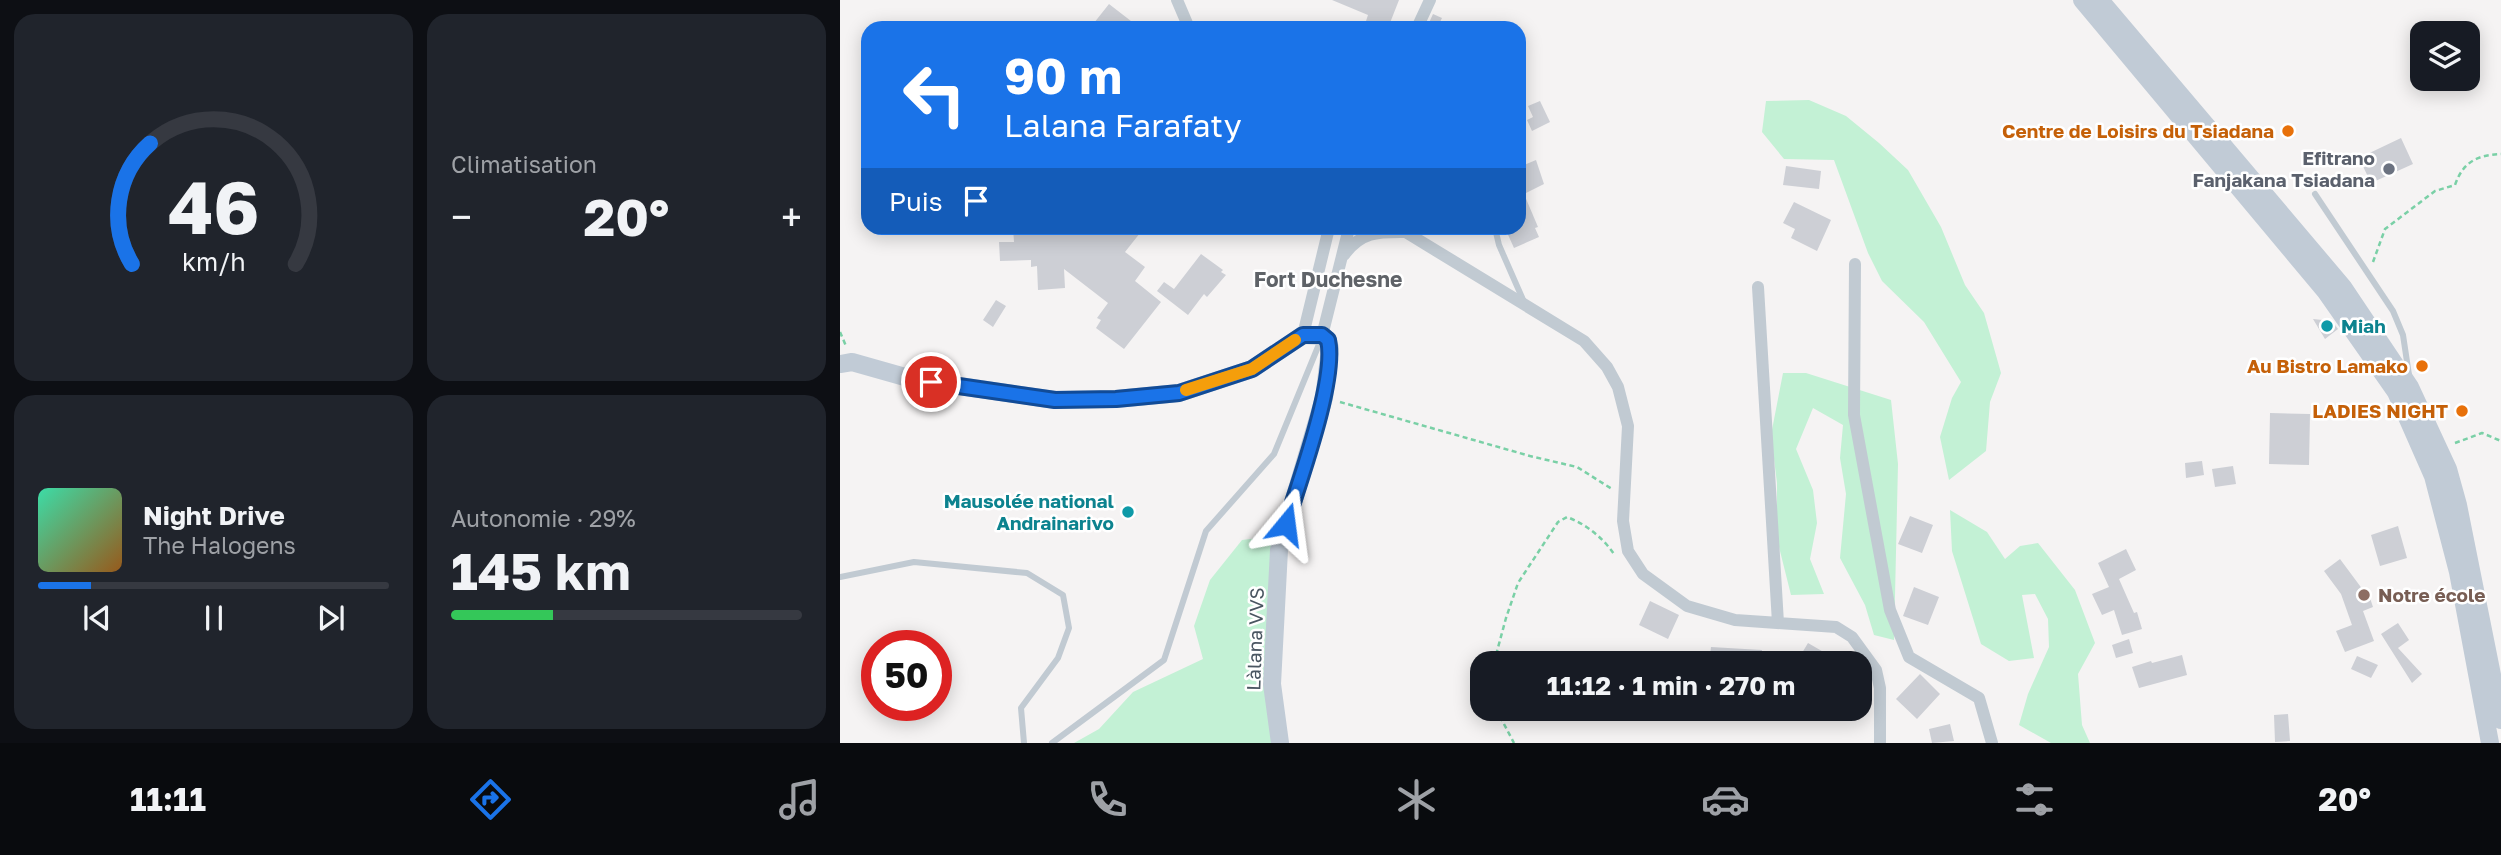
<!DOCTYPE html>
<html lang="fr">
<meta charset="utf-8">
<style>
:root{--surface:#171b24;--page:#20242c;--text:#f1f3f6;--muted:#9ea1a6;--line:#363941;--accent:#1a73e8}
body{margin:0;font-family:"Golos Text",sans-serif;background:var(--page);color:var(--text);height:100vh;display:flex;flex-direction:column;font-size:26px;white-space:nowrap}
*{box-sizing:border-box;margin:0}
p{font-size:23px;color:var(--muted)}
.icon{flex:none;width:38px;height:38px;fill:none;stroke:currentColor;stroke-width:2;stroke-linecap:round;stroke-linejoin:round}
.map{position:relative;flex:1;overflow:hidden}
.side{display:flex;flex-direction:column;gap:14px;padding:14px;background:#0d0f14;width:840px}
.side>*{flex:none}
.banner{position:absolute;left:21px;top:21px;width:665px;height:214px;border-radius:21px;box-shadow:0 4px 18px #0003;background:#1a73e8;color:#fff;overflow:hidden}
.fabs{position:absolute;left:1570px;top:21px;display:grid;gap:14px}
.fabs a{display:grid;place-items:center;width:70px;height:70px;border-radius:14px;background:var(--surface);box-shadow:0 4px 18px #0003;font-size:35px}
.speed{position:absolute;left:21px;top:630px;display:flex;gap:14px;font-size:35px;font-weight:700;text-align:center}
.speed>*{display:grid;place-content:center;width:91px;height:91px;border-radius:50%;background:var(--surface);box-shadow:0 4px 18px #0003;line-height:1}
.speed .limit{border:10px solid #d22;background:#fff;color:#111}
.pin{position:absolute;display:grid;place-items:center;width:60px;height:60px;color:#fff;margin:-30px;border:4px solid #fff;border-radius:50%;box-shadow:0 2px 7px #0007}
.me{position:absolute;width:77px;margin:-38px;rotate:16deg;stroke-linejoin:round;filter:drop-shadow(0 0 5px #0008)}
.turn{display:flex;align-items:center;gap:24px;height:147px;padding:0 28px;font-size:32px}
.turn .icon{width:91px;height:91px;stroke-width:2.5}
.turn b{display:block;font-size:49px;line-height:60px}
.then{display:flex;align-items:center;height:66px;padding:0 28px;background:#0003;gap:14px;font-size:26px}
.big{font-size:52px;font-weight:700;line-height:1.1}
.side .widget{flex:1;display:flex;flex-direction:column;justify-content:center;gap:10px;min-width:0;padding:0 24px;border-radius:21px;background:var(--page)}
.side .dial{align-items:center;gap:0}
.dial svg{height:182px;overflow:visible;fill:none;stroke:var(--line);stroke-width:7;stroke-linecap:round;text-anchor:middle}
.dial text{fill:var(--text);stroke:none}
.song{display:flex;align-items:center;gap:21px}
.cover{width:84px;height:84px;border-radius:10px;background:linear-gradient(135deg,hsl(160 70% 55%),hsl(30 70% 35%))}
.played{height:7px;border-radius:4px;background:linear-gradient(90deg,var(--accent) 15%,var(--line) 15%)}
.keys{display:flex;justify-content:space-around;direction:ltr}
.heat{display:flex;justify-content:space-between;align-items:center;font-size:38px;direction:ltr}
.charge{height:10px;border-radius:5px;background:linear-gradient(90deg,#34c759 29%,var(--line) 0)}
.side .tiles{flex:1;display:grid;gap:14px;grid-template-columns:repeat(2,1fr)}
.trip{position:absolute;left:630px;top:651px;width:402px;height:70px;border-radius:21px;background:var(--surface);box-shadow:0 4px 18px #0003;font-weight:700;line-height:70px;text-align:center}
.tabs{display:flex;height:112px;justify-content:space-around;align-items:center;background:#090b0e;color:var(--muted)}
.tabs .icon{width:49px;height:49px}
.tabs .active{color:var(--accent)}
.tabs b{font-size:32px;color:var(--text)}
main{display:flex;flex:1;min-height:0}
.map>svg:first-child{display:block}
.green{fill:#c3f1d5}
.building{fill:#cdcfd5}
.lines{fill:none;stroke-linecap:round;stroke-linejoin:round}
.path{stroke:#7ad0a6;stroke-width:2.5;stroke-dasharray:5 3.5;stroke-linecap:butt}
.lane{stroke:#c1cad2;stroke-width:6}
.street{stroke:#c1cad2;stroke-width:12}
.secondary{stroke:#c1cbd6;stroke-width:18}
.route-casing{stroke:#114b97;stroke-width:18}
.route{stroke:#1a73e8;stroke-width:12}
.slow{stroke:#f59e0b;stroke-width:12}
.food-dot{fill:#e8710a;stroke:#fff;stroke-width:2.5}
.worship-dot{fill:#6b7280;stroke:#fff;stroke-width:2.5}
.culture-dot{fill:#0f9aa8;stroke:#fff;stroke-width:2.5}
.education-dot{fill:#8d6e63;stroke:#fff;stroke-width:2.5}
.labels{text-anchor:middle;stroke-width:5;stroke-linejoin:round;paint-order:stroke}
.food-label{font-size:19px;font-weight:bold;fill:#c56008;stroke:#fff;text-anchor:end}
.worship-label{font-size:19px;font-weight:bold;fill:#5b616d;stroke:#fff;text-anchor:end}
.culture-label{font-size:19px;font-weight:bold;fill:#0d838f;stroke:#fff;text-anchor:start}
.education-label{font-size:19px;font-weight:bold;fill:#785e54;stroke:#fff;text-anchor:start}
.street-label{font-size:19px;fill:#4a5661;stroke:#fff}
.neighbourhood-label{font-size:21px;font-weight:bold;fill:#5f6368;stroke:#fff}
</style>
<main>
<section class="side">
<div class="tiles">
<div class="widget dial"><svg viewBox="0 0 100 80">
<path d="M14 69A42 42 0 1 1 86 69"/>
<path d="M14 69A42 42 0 0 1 22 16" stroke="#1a73e8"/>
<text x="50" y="56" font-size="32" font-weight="700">46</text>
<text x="50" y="72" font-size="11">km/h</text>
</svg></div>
<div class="widget"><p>Climatisation</p>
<div class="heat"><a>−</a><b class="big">20°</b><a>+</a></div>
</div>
<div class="widget">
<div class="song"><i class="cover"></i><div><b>Night Drive</b><p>The Halogens</p></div></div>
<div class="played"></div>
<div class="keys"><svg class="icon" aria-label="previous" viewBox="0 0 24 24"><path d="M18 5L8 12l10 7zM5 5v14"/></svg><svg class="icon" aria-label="pause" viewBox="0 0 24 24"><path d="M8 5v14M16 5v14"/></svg><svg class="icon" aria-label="next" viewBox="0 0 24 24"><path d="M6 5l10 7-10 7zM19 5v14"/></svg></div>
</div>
<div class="widget"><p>Autonomie · 29%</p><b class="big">145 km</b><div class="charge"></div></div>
</div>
</section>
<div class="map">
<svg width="1661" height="743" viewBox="0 0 1661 743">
<rect width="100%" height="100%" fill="#f5f3f3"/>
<path class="green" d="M 969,100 L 1006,116 L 1039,143 L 1068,170 L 1101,227 L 1125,285 L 1144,313 L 1161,373 L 1150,402 L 1146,451 L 1109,480 L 1100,437 L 1112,398 L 1121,382 L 1084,322 L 1042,281 L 1028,253 L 994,160 L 944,159 L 922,132 L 926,101 Z
M 943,373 L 966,373 L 1051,400 L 1058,464 L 1054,640 L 1034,635 L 1025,605 L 1000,558 L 1006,494 L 1000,458 L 1003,425 L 973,408 L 956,449 L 973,490 L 977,523 L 970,559 L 984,594 L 951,595 L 937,539 L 937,483 L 931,435 Z
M 1110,510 L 1147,532 L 1165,559 L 1180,546 L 1198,543 L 1235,590 L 1255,643 L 1238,674 L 1242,725 L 1250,743 L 1211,743 L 1179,725 L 1188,694 L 1209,647 L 1208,619 L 1195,594 L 1182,595 L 1194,658 L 1169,661 L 1141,644 L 1112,551 Z
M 434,536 L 433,743 L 234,743 L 259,729 L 293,692 L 363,659 L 354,626 L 370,580 L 402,540 Z"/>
<path class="building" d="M 492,0 L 559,0 L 548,28 L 535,28 L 525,24 L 528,15 Z
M 269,4 L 300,28 L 250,28 Z
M 593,14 L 602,18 L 597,28 L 588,25 Z
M 700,101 L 710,122 L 692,131 L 687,120 L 693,117 L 688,106 Z
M 1561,138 L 1573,164 L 1531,183 L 1519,158 Z
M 696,160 L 704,184 L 684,194 L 698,227 L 695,228 L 699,237 L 674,248 L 665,228 L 679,228 L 679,167 Z
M 946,166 L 981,171 L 979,189 L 943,185 Z
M 954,202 L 991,220 L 977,251 L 951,238 L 955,229 L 943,223 Z
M 173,228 L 304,228 L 285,252 L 305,267 L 295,281 L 321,302 L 284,349 L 256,328 L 261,320 L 257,318 L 268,303 L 224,269 L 225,288 L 198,290 L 197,266 L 191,267 L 191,260 L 160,261 L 159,242 L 174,242 Z
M 361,254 L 383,270 L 381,272 L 386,275 L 367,297 L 364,294 L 348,315 L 317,291 L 324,282 L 334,289 Z
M 156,300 L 166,306 L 153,327 L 143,320 Z
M 1473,319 L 1492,321 L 1498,329 L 1485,339 Z
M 1430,413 L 1470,414 L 1469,465 L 1429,464 Z
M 1362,461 L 1364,475 L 1346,478 L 1345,463 Z
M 1393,466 L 1396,484 L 1375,487 L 1372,469 Z
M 1070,516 L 1093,525 L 1082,553 L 1058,544 Z
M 1558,526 L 1567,558 L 1540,566 L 1531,535 Z
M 1286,549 L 1296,570 L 1279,579 L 1294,613 L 1297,612 L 1302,629 L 1282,635 L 1274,610 L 1262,615 L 1252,594 L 1269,587 L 1258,563 Z
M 1500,559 L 1523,590 L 1527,589 L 1533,607 L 1523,611 L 1534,641 L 1505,652 L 1496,631 L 1512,625 L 1501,594 L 1484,571 Z
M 1074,587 L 1099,597 L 1088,625 L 1063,616 Z
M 810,601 L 839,615 L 828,639 L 799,625 Z
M 1558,623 L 1569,640 L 1558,648 L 1582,674 L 1572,683 L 1541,634 Z
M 1289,639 L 1293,653 L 1276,658 L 1272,645 Z
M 968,643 L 987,654 L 982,663 L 956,663 Z
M 871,647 L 922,650 L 921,663 L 869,663 Z
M 1342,655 L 1347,675 L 1299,688 L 1292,667 L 1311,661 L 1312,663 Z
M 1517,656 L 1538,665 L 1531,678 L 1511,669 Z
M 1080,674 L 1100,694 L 1077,719 L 1056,699 Z
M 1448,714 L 1450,741 L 1435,742 L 1434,715 Z
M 1110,724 L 1114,741 L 1092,743 L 1089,729 Z"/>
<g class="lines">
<path class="path" d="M 1533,262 L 1545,229 L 1595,191 L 1615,185 C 1623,162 1637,155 1661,154
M 0,332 L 6,346
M 500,402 L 690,456 L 737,467 L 772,489
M 1615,443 L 1642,433 L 1661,441
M 657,663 L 656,655 L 666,618 L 678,583 L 718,522 L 727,517 C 746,524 763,538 774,554
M 656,709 L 674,743"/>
<path class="lane" d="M 1475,194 L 1553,311 L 1563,335 L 1569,375
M 655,228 L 659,245 L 684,302
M 0,577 L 74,562 L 187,573 L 223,595 L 229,628 L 218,658 L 181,708 L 184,743
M 212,743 L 324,660 L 366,531 L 434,454 L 482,337"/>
<path class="street" d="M 337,0 L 349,28
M 577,28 L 590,0
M 559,228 L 744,341 L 767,367 L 778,387 L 788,426 L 783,521 L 788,551 L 803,574 L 847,606 L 895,620 L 996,627 L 1012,637 L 1036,670 L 1040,688 L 1040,743
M 504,255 C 522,230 540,232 568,232
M 1015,264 L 1014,415 L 1050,610 L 1069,657 L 1139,698 L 1152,743
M 918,287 L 938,623
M 463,335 L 489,228
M 482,336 L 509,228"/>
<path class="secondary" d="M 1242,0 L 1486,292 L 1556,392 L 1593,476 L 1618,572 L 1650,743
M 1260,0 L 1503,287 L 1570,387 L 1608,469 L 1618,505 L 1661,720
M 0,364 L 12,362 L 72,379 L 215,400 L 276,399 L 339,393 L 412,369 L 463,335 L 482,336 L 488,340 L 490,349 L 484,398 L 439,550 L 432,684 L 440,743"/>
</g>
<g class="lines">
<g class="route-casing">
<path id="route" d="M 91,382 L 215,400 L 276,399 L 339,393 L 412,369 L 463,335 L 482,335 L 488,340 C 497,379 459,482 446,524"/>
</g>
<use href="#route" class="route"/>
<path class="slow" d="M 346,390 L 412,369 L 455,340"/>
</g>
<g class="food-dot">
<circle cx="1448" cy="131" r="7"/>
<circle cx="1582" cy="366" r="7"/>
<circle cx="1622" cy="411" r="7"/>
</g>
<circle class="worship-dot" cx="1549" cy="169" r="7"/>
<g class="culture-dot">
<circle cx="1487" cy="326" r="7"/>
<circle cx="288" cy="512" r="7"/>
</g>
<circle class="education-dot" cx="1524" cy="595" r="7"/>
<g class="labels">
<g class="food-label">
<text x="1434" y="138">Centre de Loisirs du Tsiadana</text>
<text x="1568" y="373">Au Bistro Lamako</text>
<text x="1608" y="418">LADIES NIGHT</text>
</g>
<g class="worship-label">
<text x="1535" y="165">Efitrano<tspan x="1535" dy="22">Fanjakana Tsiadana</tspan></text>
</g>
<g class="culture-label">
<text x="1501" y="333">Miah</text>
<text x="274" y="508" text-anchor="end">Mausolée national<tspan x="274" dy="22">Andrainarivo</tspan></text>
</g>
<g class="education-label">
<text x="1538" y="602">Notre école</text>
</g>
<g class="street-label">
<text transform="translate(415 639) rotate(-88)" y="7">Làlana VVS</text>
</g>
<g class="neighbourhood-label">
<text x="488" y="287">Fort Duchesne</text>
</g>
</g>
</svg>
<div class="fabs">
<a><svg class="icon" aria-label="layers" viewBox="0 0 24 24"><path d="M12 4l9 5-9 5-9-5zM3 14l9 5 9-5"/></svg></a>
</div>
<div class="speed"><div class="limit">50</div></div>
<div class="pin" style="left:91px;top:382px;background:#d93025"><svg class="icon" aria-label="arrive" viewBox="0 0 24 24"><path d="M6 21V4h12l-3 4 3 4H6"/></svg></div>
<svg class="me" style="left:446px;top:524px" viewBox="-20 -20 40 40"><path d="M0-17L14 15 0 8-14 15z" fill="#1a73e8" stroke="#fff" stroke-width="4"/></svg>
<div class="trip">11:12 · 1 min · 270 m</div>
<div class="banner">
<div class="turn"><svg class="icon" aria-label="left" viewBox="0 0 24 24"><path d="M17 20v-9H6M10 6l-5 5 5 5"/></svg><div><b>90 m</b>Lalana Farafaty</div></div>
<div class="then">Puis<svg class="icon" aria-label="arrive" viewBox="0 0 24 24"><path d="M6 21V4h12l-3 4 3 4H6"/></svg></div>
</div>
</div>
</main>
<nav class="tabs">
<b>11:11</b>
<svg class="icon active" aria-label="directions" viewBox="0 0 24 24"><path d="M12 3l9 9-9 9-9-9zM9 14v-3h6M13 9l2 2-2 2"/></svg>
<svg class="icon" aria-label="music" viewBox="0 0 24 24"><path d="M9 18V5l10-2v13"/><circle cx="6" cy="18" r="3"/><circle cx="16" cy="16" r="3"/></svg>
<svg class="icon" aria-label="phone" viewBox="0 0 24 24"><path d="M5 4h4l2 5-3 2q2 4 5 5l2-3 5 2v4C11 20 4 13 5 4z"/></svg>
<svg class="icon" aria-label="climate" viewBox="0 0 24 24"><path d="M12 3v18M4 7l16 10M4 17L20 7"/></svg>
<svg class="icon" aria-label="car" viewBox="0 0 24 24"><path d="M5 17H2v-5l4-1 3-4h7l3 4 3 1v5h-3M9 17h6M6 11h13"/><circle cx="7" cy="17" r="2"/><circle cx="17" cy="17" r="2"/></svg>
<svg class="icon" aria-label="filters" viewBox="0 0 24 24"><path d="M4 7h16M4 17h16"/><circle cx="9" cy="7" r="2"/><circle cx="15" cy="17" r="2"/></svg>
<b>20°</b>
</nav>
